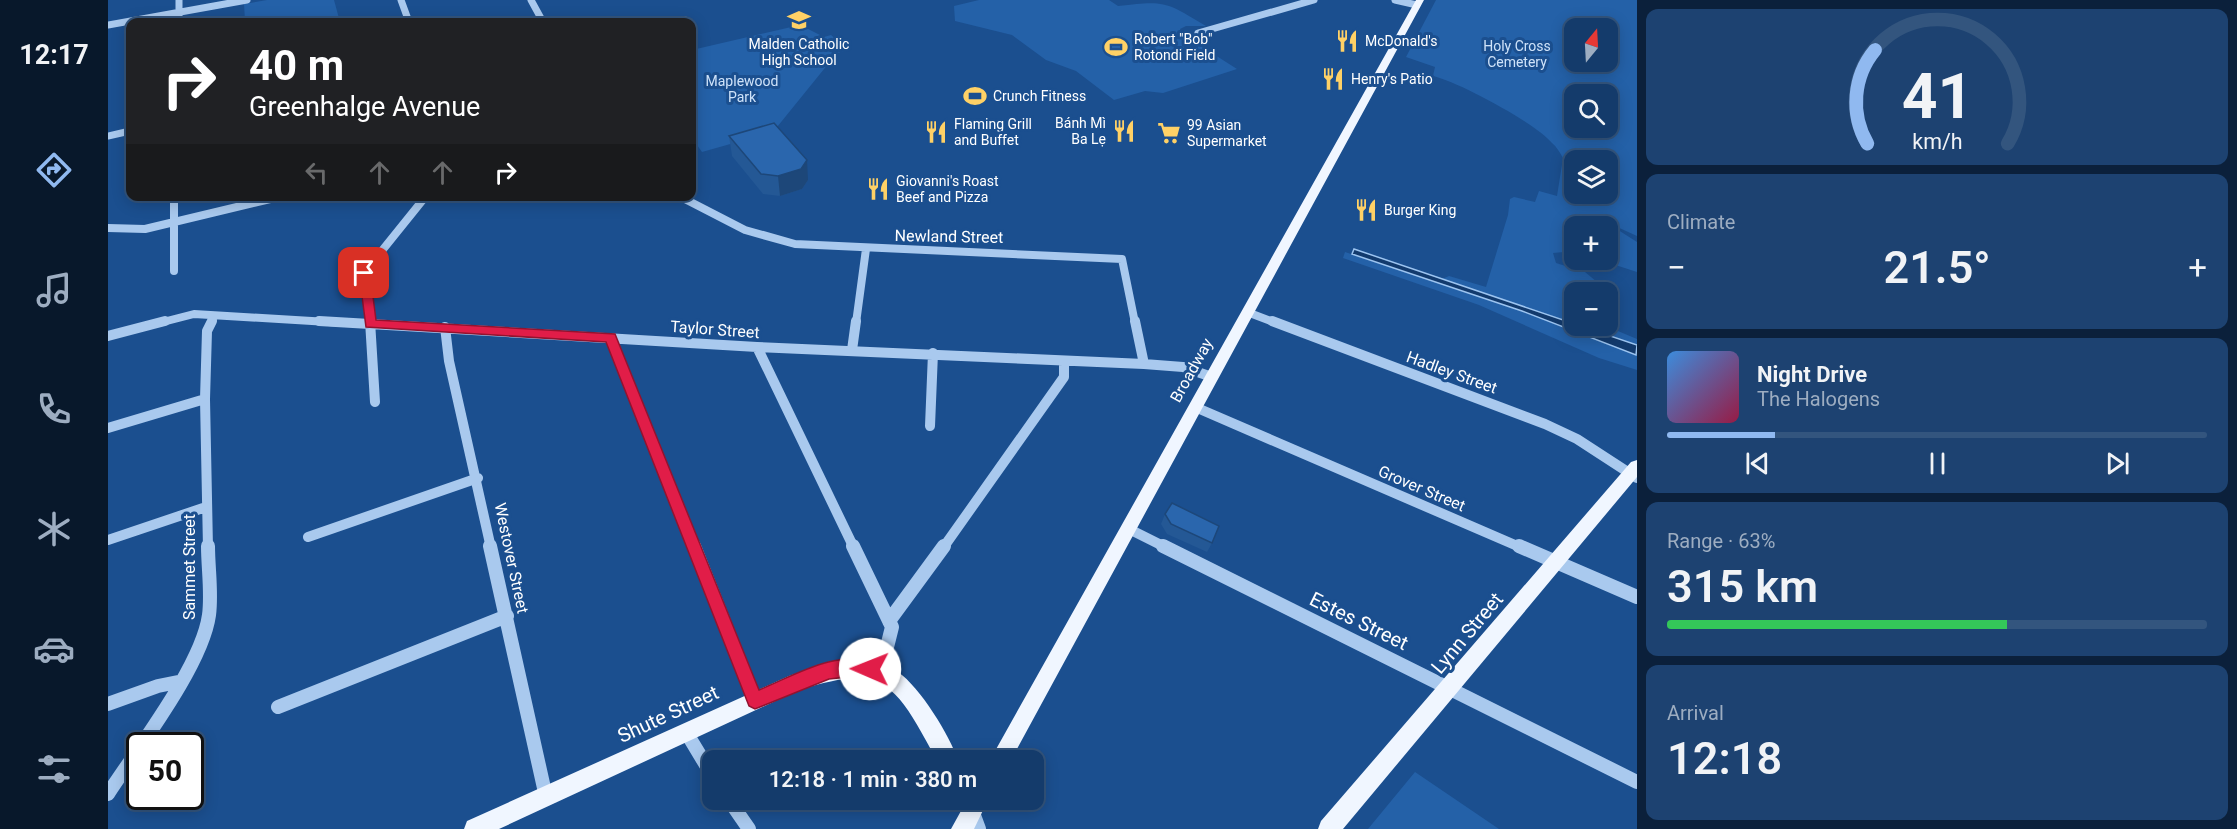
<!DOCTYPE html>
<meta charset="utf-8">
<style>
:root{--surface:#143b6b;--page:#1d4271;--text:#f1f3f6;--muted:#9dadc1;--line:#33557e;--accent:#90b9f0}
body{margin:0;font-family:Roboto,sans-serif;background:var(--page);color:var(--text);height:100vh;display:flex;flex-direction:column;font-size:22px;white-space:nowrap}
*{box-sizing:border-box;margin:0}
p{font-size:20px;color:var(--muted)}
.icon{flex:none;width:33px;height:33px;fill:none;stroke:currentColor;stroke-width:2;stroke-linecap:round;stroke-linejoin:round}
.map{position:relative;flex:1;overflow:hidden}
.sheet{display:flex;flex-direction:column;gap:9px;padding:9px;background:#0b203b;width:600px}
.sheet>*{flex:none}
.hud{position:absolute;left:18px;top:18px;width:570px;height:183px;border-radius:12px;box-shadow:0 3px 15px #0003,0 0 0 2px var(--line);background:#202124;color:#fff;overflow:hidden}
.needle{width:39px;rotate:18deg}
.buttons{position:absolute;left:1456px;top:18px;display:grid;gap:12px}
.buttons a{display:grid;place-items:center;width:54px;height:54px;border-radius:12px;background:var(--surface);box-shadow:0 3px 15px #0003,0 0 0 2px var(--line);font-size:30px}
.speed{position:absolute;left:18px;top:732px;display:flex;gap:12px;font-size:30px;font-weight:700;text-align:center}
.speed>*{display:grid;place-content:center;width:78px;height:78px;border-radius:50%;background:var(--surface);box-shadow:0 3px 15px #0003,0 0 0 2px var(--line);line-height:1}
.speed .limit{border:3px solid #111;border-radius:9px;background:#fff;color:#111}
.pin{position:absolute;display:grid;place-items:center;width:51px;height:51px;color:#fff;margin:-26px;border-radius:12px;box-shadow:0 3px 9px #0006}
.me{position:absolute;width:66px;margin:-33px;rotate:271deg;stroke-linejoin:round;filter:drop-shadow(0 0 4px #0008)}
.turn{display:flex;align-items:center;gap:21px;height:126px;padding:0 24px;font-size:27px}
.turn .icon{width:78px;height:78px;stroke-width:2.5}
.turn b{display:block;font-size:42px;line-height:51px}
.lanes{display:flex;align-items:center;height:57px;padding:0 24px;background:#0003;justify-content:center;gap:30px;direction:ltr}
.lanes .off{opacity:.35}
.big{font-size:45px;font-weight:600;line-height:1.1}
.sheet .card{flex:1;display:flex;flex-direction:column;justify-content:center;gap:9px;min-width:0;padding:0 21px;border-radius:12px;background:var(--page)}
.sheet .dial{align-items:center;gap:0}
.dial svg{height:156px;overflow:visible;fill:none;stroke:var(--line);stroke-width:7;stroke-linecap:round;text-anchor:middle}
.dial text{fill:var(--text);stroke:none}
.song{display:flex;align-items:center;gap:18px}
.cover{width:72px;height:72px;border-radius:9px;background:linear-gradient(135deg,hsl(210 70% 55%),hsl(340 70% 35%))}
.played{height:6px;border-radius:3px;background:linear-gradient(90deg,var(--accent) 20%,var(--line) 20%)}
.keys{display:flex;justify-content:space-around;direction:ltr}
.heat{display:flex;justify-content:space-between;align-items:center;font-size:33px;direction:ltr}
.charge{height:9px;border-radius:4px;background:linear-gradient(90deg,#34c759 63%,var(--line) 0)}
.trip{position:absolute;left:594px;top:750px;width:342px;height:60px;border-radius:12px;background:var(--surface);box-shadow:0 3px 15px #0003,0 0 0 2px var(--line);font-weight:600;line-height:60px;text-align:center}
main{display:flex;flex:1;min-height:0}
.menu{display:flex;flex-direction:column;width:108px;justify-content:space-around;align-items:center;background:#08182b;color:var(--muted)}
.menu .icon{width:42px;height:42px}
.menu .selected{color:var(--accent)}
.menu b{font-size:27px;color:var(--text)}
.map>svg:first-child{display:block}
.green{fill:#2461a8;fill-rule:evenodd}
.water{fill:#123a6d;stroke:#9cc4f0;stroke-width:1.5}
.lines{fill:none;stroke-linecap:round;stroke-linejoin:round}
.minor-far3{stroke:#a9c9ee;stroke-width:7}
.minor-far2{stroke:#a9c9ee;stroke-width:8}
.minor-far1{stroke:#a9c9ee;stroke-width:10}
.minor{stroke:#a9c9ee;stroke-width:14}
.major{fill:#f0f6ff;fill-rule:evenodd}
.wall{fill:#245895}
.shaded-wall{fill:#1d4779}
.building{fill:#2a66ad;stroke:#1d4779;stroke-width:1.5}
.route{fill:#e11d48;stroke:#92132f;stroke-width:1.5}
.labels{text-anchor:middle;stroke-width:6;stroke-linejoin:round;paint-order:stroke}
.far-poi-label{font-size:14px;fill:#fff;stroke:#1b4f8f;text-anchor:start}
.far-park-label{font-size:14px;fill:#cfe3fa;stroke:#1b4f8f}
.street-label{font-size:16px;fill:#fff;stroke:#1b4f8f}
.near-street-label{font-size:20px;fill:#fff;stroke:#1b4f8f}
</style>
<main>
<nav class="menu">
<b>12:17</b>
<svg class="icon selected" aria-label="directions" viewBox="0 0 24 24"><path d="M12 3l9 9-9 9-9-9zM9 14v-3h6M13 9l2 2-2 2"/></svg>
<svg class="icon" aria-label="music" viewBox="0 0 24 24"><path d="M9 18V5l10-2v13"/><circle cx="6" cy="18" r="3"/><circle cx="16" cy="16" r="3"/></svg>
<svg class="icon" aria-label="phone" viewBox="0 0 24 24"><path d="M5 4h4l2 5-3 2q2 4 5 5l2-3 5 2v4C11 20 4 13 5 4z"/></svg>
<svg class="icon" aria-label="climate" viewBox="0 0 24 24"><path d="M12 3v18M4 7l16 10M4 17L20 7"/></svg>
<svg class="icon" aria-label="car" viewBox="0 0 24 24"><path d="M5 17H2v-5l4-1 3-4h7l3 4 3 1v5h-3M9 17h6M6 11h13"/><circle cx="7" cy="17" r="2"/><circle cx="17" cy="17" r="2"/></svg>
<svg class="icon" aria-label="filters" viewBox="0 0 24 24"><path d="M4 7h16M4 17h16"/><circle cx="9" cy="7" r="2"/><circle cx="15" cy="17" r="2"/></svg>
</nav>
<div class="map">
<svg width="1529" height="829" viewBox="0 0 1529 829">
<rect width="100%" height="100%" fill="#1b4f8f"/>
<path class="green" d="M 159,0 L 226,0 L 232,22 L 133,22 L 137,21 L 136,4 Z
M 871,0 L 1001,0 L 1010,6 C 1058,0 1058,2 1098,26 L 1078,26 L 1072,29 L 1074,34 L 1129,69 L 1055,93 L 1037,91 L 1006,100 L 968,71 L 938,60 L 904,35 L 847,21 L 846,6 Z
M 1328,0 L 1529,0 L 1529,236 L 1496,221 L 1529,242 L 1529,272 L 1492,260 L 1500,260 L 1500,226 L 1467,226 L 1467,251 L 1445,253 L 1448,263 L 1477,272 L 1489,282 L 1491,292 L 1467,292 L 1467,326 L 1498,326 L 1529,339 L 1529,370 L 1491,358 L 1371,305 L 1235,258 L 1237,252 L 1327,282 L 1341,276 L 1378,287 L 1400,215 L 1402,199 L 1406,197 L 1427,202 L 1431,191 L 1449,196 L 1455,158 C 1452,153 1449,147 1444,143 C 1427,123 1351,82 1325,76 L 1327,67 L 1298,57 ZM 1467,28 L 1500,28 L 1500,62 L 1467,62 ZM 1467,94 L 1500,94 L 1500,128 L 1467,128 ZM 1467,160 L 1500,160 L 1500,194 L 1467,194 Z
M 692,25 L 716,37 L 723,35 L 740,50 L 729,53 L 665,132 L 594,152 L 584,138 L 584,50 Z
M 1307,772 L 1391,829 L 1260,829 Z"/>
<path class="water" d="M 1246,249 L 1529,345 L 1528,355 L 1414,311 L 1244,254 Z"/>
<g class="lines">
<path class="minor-far3" d="M 71,0 L 71,22
M 293,0 L 301,22
M 423,0 L 435,22
M 1287,0 L 1309,5
M 567,22 L 577,20
M 0,25 L 139,0
M 1090,33 L 1206,0
M 0,136 L 22,131"/>
<path class="minor-far2" d="M 66,196 L 66,271
M 571,196 L 637,230 L 687,244 L 1014,259 L 1027,323
M 0,228 L 37,229 L 175,196
M 1139,312 L 1168,323
M 51,323 L 86,314 L 237,323
M 103,323 L 106,316
M 263,323 L 256,273 L 318,196
M 748,323 L 758,249"/>
<path class="minor-far1" d="M 211,321 L 649,347 L 1036,364 L 1075,367 L 1104,377
M 262,321 L 267,402
M 1027,321 L 1036,364
M 1164,321 L 1437,424 L 1469,439 L 1529,478
M 337,327 L 341,361 L 383,548
M 0,336 L 57,321
M 503,338 L 586,548
M 649,347 L 746,548
M 744,350 L 748,321
M 1087,407 L 1414,548
M 822,426 L 825,353
M 0,428 L 97,399
M 1019,528 L 1059,548
M 200,537 L 370,478
M 0,540 L 98,507
M 100,548 L 97,399 L 99,331 L 104,321
M 835,548 L 956,377 L 956,361"/>
<path class="minor" d="M 382,546 L 438,797
M 586,546 L 647,700
M 745,546 L 784,627 L 773,671
M 1055,546 L 1529,782
M 1411,546 L 1529,597
M 781,621 L 836,546
M 0,704 L 50,686 L 70,682
M 170,707 L 399,616
M 578,732 L 604,775
M 0,794 C 29,749 94,666 101,615 C 104,593 100,568 100,546
M 621,800 L 641,829
M 864,810 L 871,829"/>
<path class="major" d="M 1308,0 L 1316,0 L 903,760 L 882,760 Z
M 1529,460 L 1529,477 L 1235,829 L 1210,829 L 1213,821 L 1523,462 Z
M 746,659 C 762,661 777,663 790,672 C 812,687 842,736 850,760 L 829,760 C 788,687 780,661 691,690 L 391,829 L 356,829 L 359,821 L 681,676 L 720,662 Z
M 859,800 L 880,800 L 866,829 L 843,829 Z"/>
</g>
<path class="wall" d="M 621,136 L 700,180 L 694,189 L 672,196 L 655,194 L 624,156 Z
M 1057,514 L 1104,543 L 1099,552 L 1059,534 L 1053,524 Z"/>
<path class="shaded-wall" d="M 699,160 L 700,180 L 694,189 L 672,196 L 670,176 Z"/>
<path class="building" d="M 666,123 L 699,160 L 693,169 L 670,176 L 653,174 L 621,136 Z
M 1064,503 L 1111,526 L 1104,543 L 1063,524 L 1057,514 Z"/>
<path class="route" d="M 256,270 L 262,273 L 268,320 L 507,334 L 651,690 C 685,676 731,648 768,663 L 770,669 L 768,674 L 721,679 L 647,709 L 641,706 L 498,342 L 258,327 L 251,273 Z"/>
<defs>
<g id="school-bare" transform="scale(1.8)"><path d="M0-5L7-2L0 1L-7-2ZM-4 1L0 2.5L4 1V4Q0 6-4 4Z" fill="#ffd166" stroke="#1b4f8f" stroke-width="2.5" paint-order="stroke"/></g>
<g id="restaurant-bare" transform="scale(1.8)"><path d="M-5-6h1v4h1v-4h1v4h1v-4h1v5L-1.5 .5V6h-2V.5L-5-1ZM5-6V6H3V1.5H1.5Q1.5-4 5-6Z" fill="#ffd166" stroke="#1b4f8f" stroke-width="2.5" paint-order="stroke"/></g>
<g id="stadium-bare" transform="scale(1.8)"><path d="M0-5a6.5 5 0 1 0 0 10a6.5 5 0 1 0 0-10ZM-3.5-1.8h7v3.6h-7Z" fill="#ffd166" stroke="#1b4f8f" stroke-width="2.5" paint-order="stroke"/></g>
<g id="supermarket-bare" transform="scale(1.8)"><path d="M-6-5.5h2.5l.6 2H6L4.5 2H-2.5L-4.4-4H-6ZM-1.5 3.2a1.3 1.3 0 1 0 .1 0ZM3 3.2a1.3 1.3 0 1 0 .1 0Z" fill="#ffd166" stroke="#1b4f8f" stroke-width="2.5" paint-order="stroke"/></g>
</defs>
<g fill-rule="evenodd">
<use href="#school-bare" x="691" y="20"/>
<use href="#restaurant-bare" x="1239" y="41"/>
<use href="#stadium-bare" x="1008" y="47"/>
<use href="#restaurant-bare" x="1225" y="79"/>
<use href="#stadium-bare" x="867" y="96"/>
<use href="#restaurant-bare" x="1016" y="131"/>
<use href="#restaurant-bare" x="828" y="132"/>
<use href="#supermarket-bare" x="1061" y="133"/>
<use href="#restaurant-bare" x="770" y="189"/>
<use href="#restaurant-bare" x="1258" y="210"/>
</g>
<g class="labels">
<g class="far-poi-label">
<text x="1026" y="44">Robert "Bob"<tspan x="1026" dy="16">Rotondi Field</tspan></text>
<text x="1257" y="46">McDonald's</text>
<text x="691" y="49" text-anchor="middle">Malden Catholic<tspan x="691" dy="16">High School</tspan></text>
<text x="1243" y="84">Henry's Patio</text>
<text x="885" y="101">Crunch Fitness</text>
<text x="998" y="128" text-anchor="end">Bánh Mì<tspan x="998" dy="16">Ba Lẹ</tspan></text>
<text x="846" y="129">Flaming Grill<tspan x="846" dy="16">and Buffet</tspan></text>
<text x="1079" y="130">99 Asian<tspan x="1079" dy="16">Supermarket</tspan></text>
<text x="788" y="186">Giovanni's Roast<tspan x="788" dy="16">Beef and Pizza</tspan></text>
<text x="1276" y="215">Burger King</text>
</g>
<g class="far-park-label">
<text x="1409" y="51">Holy Cross<tspan x="1409" dy="16">Cemetery</tspan></text>
<text x="634" y="86">Maplewood<tspan x="634" dy="16">Park</tspan></text>
</g>
<g class="street-label">
<text transform="translate(841 236) rotate(1)" y="6">Newland Street</text>
<text transform="translate(607 329) rotate(4)" y="6">Taylor Street</text>
<text transform="translate(1083 370) rotate(-61)" y="6">Broadway</text>
<text transform="translate(1344 372) rotate(20)" y="6">Hadley Street</text>
<text transform="translate(1314 488) rotate(23)" y="6">Grover Street</text>
<text transform="translate(404 558) rotate(78)" y="6">Westover Street</text>
<text transform="translate(81 567) rotate(-90)" y="6">Sammet Street</text>
</g>
<g class="near-street-label">
<text transform="translate(1251 621) rotate(26)" y="7">Estes Street</text>
<text transform="translate(1359 633) rotate(-50)" y="7">Lynn Street</text>
<text transform="translate(560 714) rotate(-25)" y="7">Shute Street</text>
</g>
</g>
</svg>
<div class="buttons">
<a><svg class="needle" viewBox="-14 -14 28 28"><path d="M0-13l5 13h-10z" fill="#e53935"/><path d="M0 13l5-13h-10z" fill="#9dadc1"/></svg></a>
<a><svg class="icon" aria-label="search" viewBox="0 0 24 24"><circle cx="10" cy="10" r="6"/><path d="M15 15l6 6"/></svg></a>
<a><svg class="icon" aria-label="layers" viewBox="0 0 24 24"><path d="M12 4l9 5-9 5-9-5zM3 14l9 5 9-5"/></svg></a>
<a>+</a>
<a>−</a>
</div>
<div class="speed"><div class="limit">50</div></div>
<div class="pin" style="left:256px;top:273px;background:#d93025"><svg class="icon" aria-label="arrive" viewBox="0 0 24 24"><path d="M6 21V4h12l-3 4 3 4H6"/></svg></div>
<svg class="me" style="left:762px;top:669px" viewBox="-20 -20 40 40"><circle r="19" fill="#fff"/><path d="M0-13L10 11 0 6-10 11z" fill="#e11d48"/></svg>
<div class="trip">12:18 · 1 min · 380 m</div>
<div class="hud">
<div class="turn"><svg class="icon" aria-label="right" viewBox="0 0 24 24"><path d="M7 20v-9h11M14 6l5 5-5 5"/></svg><div><b>40 m</b>Greenhalge Avenue</div></div>
<div class="lanes"><svg class="icon off" aria-label="left" viewBox="0 0 24 24"><path d="M17 20v-9H6M10 6l-5 5 5 5"/></svg><svg class="icon off" aria-label="ahead" viewBox="0 0 24 24"><path d="M12 20V5M6 11l6-6 6 6"/></svg><svg class="icon off" aria-label="ahead" viewBox="0 0 24 24"><path d="M12 20V5M6 11l6-6 6 6"/></svg><svg class="icon" aria-label="right" viewBox="0 0 24 24"><path d="M7 20v-9h11M14 6l5 5-5 5"/></svg></div>
</div>
</div>
<section class="sheet">
<div class="card dial"><svg viewBox="0 0 100 80">
<path d="M14 69A42 42 0 1 1 86 69"/>
<path d="M14 69A42 42 0 0 1 18 21" stroke="#90b9f0"/>
<text x="50" y="56" font-size="32" font-weight="700">41</text>
<text x="50" y="72" font-size="11">km/h</text>
</svg></div>
<div class="card"><p>Climate</p>
<div class="heat"><a>−</a><b class="big">21.5°</b><a>+</a></div>
</div>
<div class="card">
<div class="song"><i class="cover"></i><div><b>Night Drive</b><p>The Halogens</p></div></div>
<div class="played"></div>
<div class="keys"><svg class="icon" aria-label="previous" viewBox="0 0 24 24"><path d="M18 5L8 12l10 7zM5 5v14"/></svg><svg class="icon" aria-label="pause" viewBox="0 0 24 24"><path d="M8 5v14M16 5v14"/></svg><svg class="icon" aria-label="next" viewBox="0 0 24 24"><path d="M6 5l10 7-10 7zM19 5v14"/></svg></div>
</div>
<div class="card"><p>Range · 63%</p><b class="big">315 km</b><div class="charge"></div></div>
<div class="card"><p>Arrival</p><b class="big">12:18</b></div>
</section>
</main>
